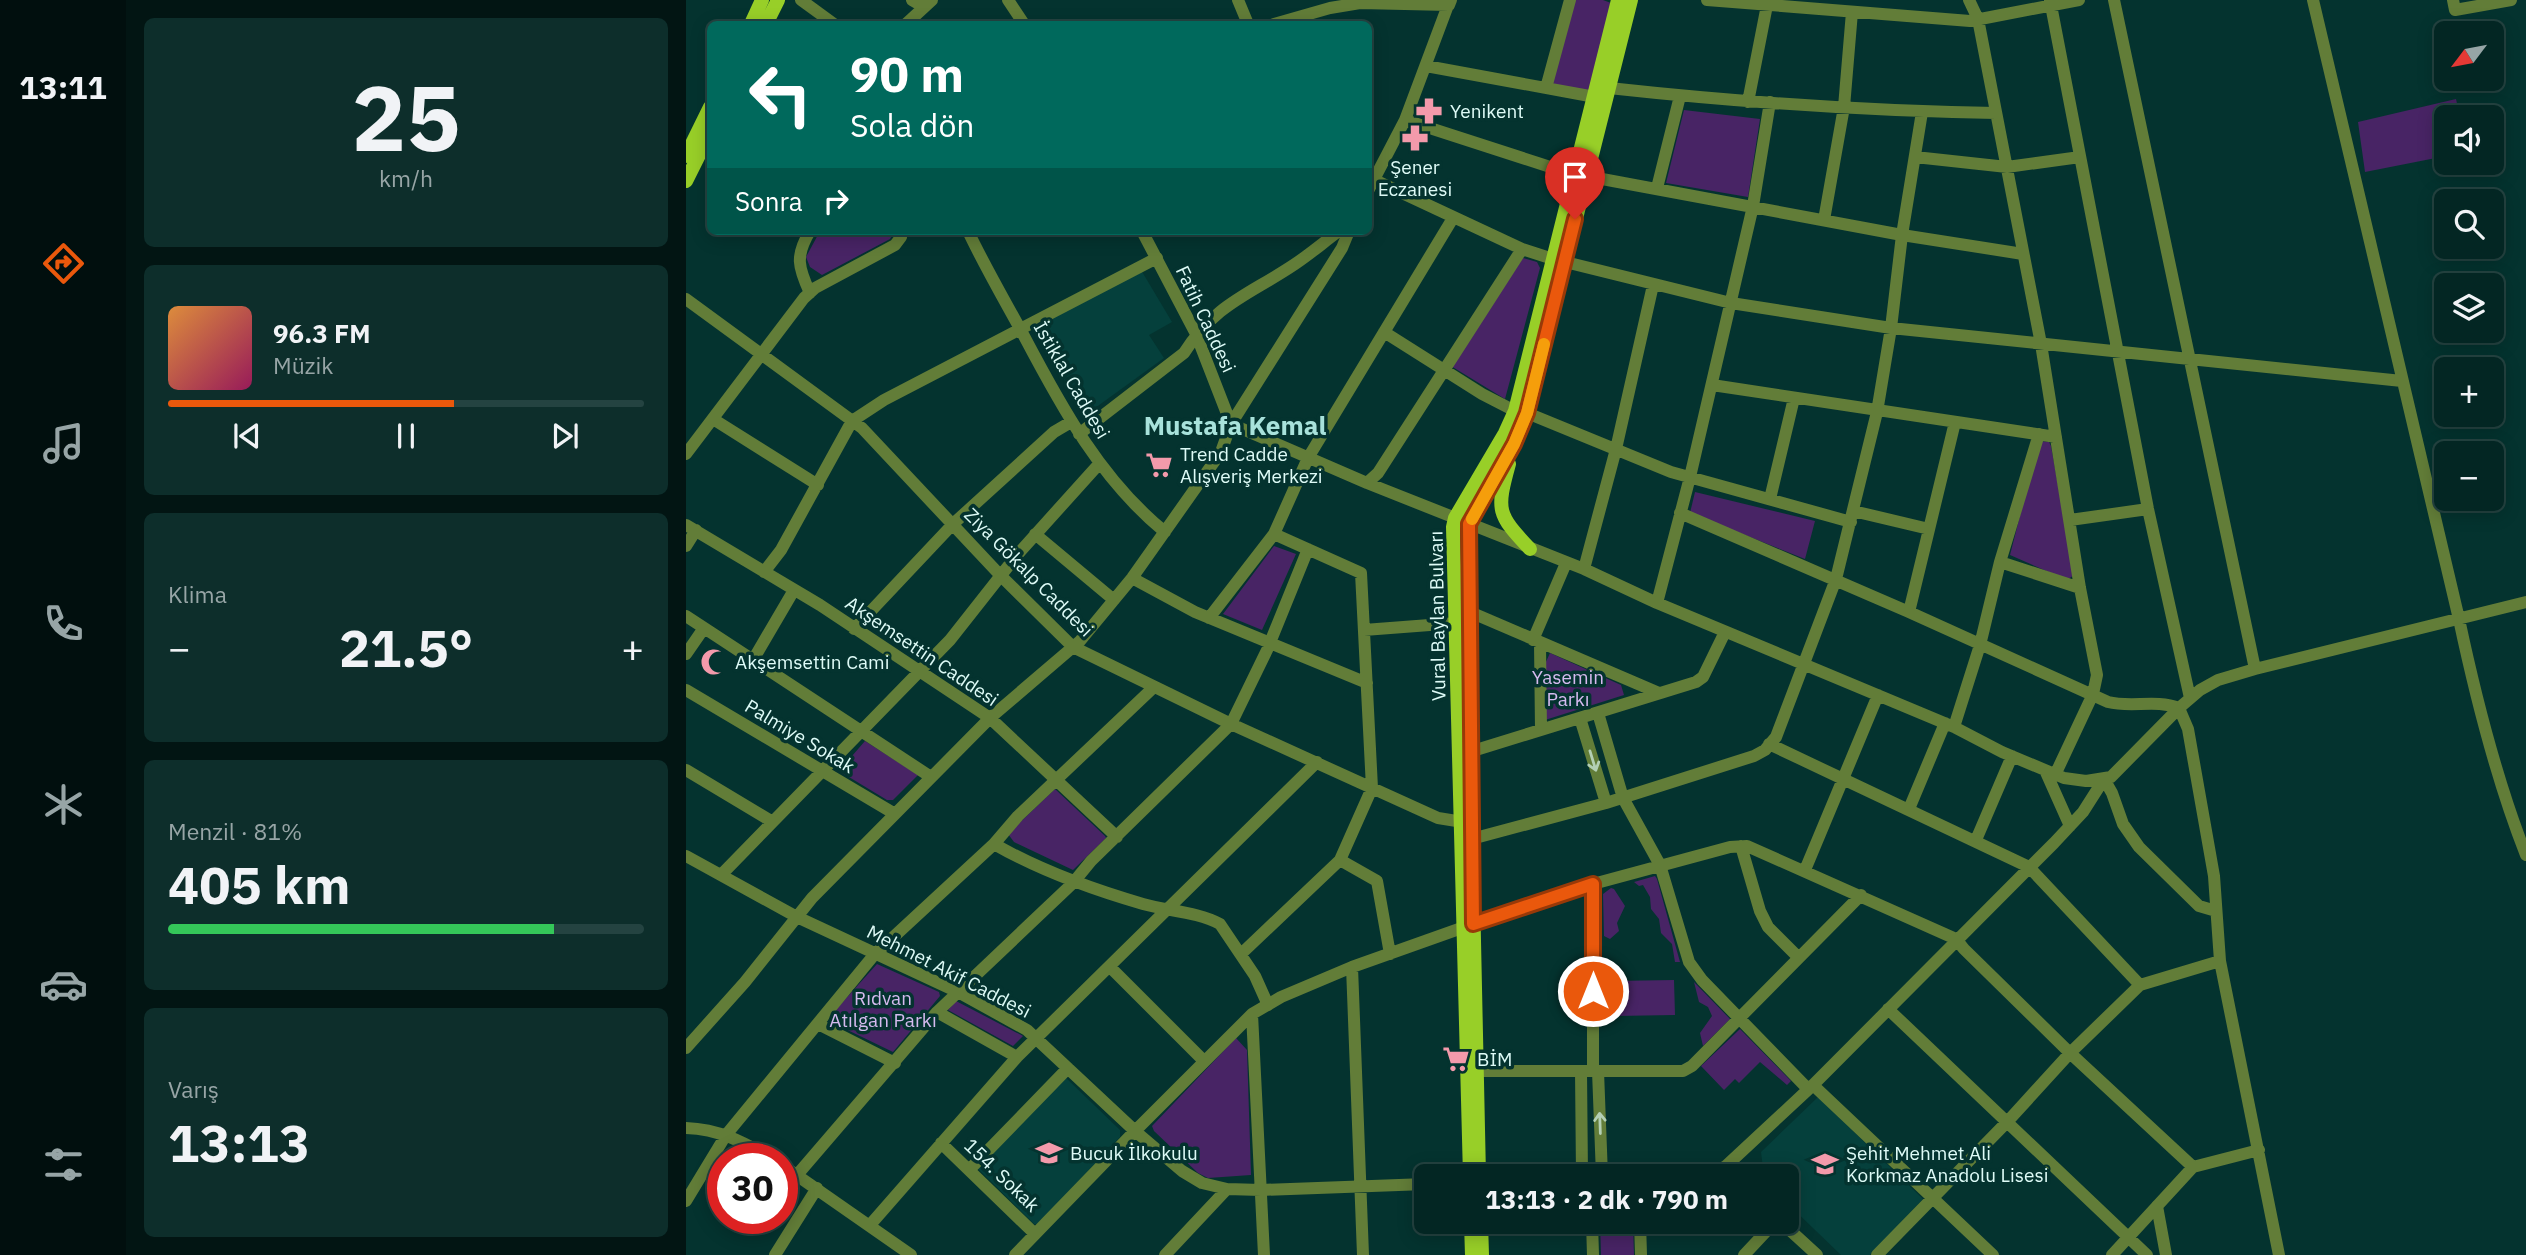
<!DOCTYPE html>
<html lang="tr">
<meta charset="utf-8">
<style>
:root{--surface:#032623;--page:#0d2e2b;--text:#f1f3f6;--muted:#97a5a6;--line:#244341;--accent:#ea580c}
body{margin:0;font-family:"IBM Plex Sans",sans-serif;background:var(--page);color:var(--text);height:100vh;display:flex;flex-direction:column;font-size:26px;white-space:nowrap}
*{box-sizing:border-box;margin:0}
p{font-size:23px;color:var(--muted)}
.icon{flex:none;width:38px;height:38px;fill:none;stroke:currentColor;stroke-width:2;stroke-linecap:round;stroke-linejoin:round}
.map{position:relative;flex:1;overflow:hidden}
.side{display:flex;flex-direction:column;gap:18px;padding:18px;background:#021513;width:560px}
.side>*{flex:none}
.banner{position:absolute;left:21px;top:21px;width:665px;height:214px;border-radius:10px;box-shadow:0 4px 18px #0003,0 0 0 2px var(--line);background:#00695c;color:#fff;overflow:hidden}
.needle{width:46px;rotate:238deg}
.controls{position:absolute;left:1748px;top:21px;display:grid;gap:14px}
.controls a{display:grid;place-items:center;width:70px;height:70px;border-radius:10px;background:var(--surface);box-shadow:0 4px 18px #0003,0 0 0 2px var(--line);font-size:35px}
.speed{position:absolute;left:21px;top:1143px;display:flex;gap:14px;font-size:35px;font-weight:700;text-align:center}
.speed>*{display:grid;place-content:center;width:91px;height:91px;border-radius:50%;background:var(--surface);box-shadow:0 4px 18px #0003,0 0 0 2px var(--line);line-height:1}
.speed .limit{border:10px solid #d22;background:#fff;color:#111}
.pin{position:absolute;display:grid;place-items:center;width:60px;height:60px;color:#fff;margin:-72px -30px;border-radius:50% 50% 50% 0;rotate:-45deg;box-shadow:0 0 7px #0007}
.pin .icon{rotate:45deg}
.me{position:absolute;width:77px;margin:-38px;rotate:0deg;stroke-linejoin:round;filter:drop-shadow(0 0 5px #0008)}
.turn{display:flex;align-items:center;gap:24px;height:147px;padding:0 28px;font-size:32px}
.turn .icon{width:91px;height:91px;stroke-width:2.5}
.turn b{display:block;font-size:49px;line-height:60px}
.then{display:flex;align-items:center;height:66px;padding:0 28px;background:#0003;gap:14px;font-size:26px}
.big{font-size:52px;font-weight:700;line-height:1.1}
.side .card{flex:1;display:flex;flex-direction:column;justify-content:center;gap:10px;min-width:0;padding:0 24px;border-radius:10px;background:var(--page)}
.side .dial{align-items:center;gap:0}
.dial b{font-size:91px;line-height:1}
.song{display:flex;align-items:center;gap:21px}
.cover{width:84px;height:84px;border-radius:10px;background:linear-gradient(135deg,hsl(30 70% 55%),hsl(330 70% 35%))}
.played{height:7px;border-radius:4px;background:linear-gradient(90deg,var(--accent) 60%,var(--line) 60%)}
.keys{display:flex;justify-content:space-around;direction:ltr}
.heat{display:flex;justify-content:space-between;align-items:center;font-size:38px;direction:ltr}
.charge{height:10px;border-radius:5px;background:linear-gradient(90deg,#34c759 81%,var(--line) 0)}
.trip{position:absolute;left:728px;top:1164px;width:385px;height:70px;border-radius:10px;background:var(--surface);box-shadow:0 4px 18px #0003,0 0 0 2px var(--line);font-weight:700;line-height:70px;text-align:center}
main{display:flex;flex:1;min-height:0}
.tabs{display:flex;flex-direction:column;width:126px;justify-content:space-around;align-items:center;background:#010f0e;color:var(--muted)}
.tabs .icon{width:49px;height:49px}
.tabs .on{color:var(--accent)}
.tabs b{font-size:32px;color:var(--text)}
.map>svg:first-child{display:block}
.built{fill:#05403c}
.green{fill:#482465}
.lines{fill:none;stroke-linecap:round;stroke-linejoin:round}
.minor{stroke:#627d38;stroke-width:12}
.major{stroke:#98cf28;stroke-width:14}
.oneway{stroke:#b3cfb4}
.route-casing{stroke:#983908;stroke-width:18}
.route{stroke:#ea580c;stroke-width:12}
.slow{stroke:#f59e0b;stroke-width:12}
.labels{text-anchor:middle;stroke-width:7;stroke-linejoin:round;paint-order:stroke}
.poi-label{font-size:19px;fill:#defbf7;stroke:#04332f;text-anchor:start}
.street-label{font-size:19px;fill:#defbf7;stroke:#04332f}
.park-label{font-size:19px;fill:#d5baef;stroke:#04332f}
.district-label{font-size:26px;font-weight:bold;fill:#a8e2db;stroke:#04332f}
</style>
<main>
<nav class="tabs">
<b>13:11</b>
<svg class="icon on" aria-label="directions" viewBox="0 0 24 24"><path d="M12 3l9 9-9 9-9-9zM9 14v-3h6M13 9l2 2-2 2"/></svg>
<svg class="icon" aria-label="music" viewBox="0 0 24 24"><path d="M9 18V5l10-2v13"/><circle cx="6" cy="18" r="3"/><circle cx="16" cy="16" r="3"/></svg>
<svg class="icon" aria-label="phone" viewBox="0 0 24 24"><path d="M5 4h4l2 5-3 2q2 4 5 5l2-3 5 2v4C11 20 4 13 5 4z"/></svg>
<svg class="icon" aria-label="climate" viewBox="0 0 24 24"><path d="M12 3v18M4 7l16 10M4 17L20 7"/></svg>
<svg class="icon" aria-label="car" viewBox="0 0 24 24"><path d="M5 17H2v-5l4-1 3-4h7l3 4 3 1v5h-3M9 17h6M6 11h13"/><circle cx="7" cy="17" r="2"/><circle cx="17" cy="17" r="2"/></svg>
<svg class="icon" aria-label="filters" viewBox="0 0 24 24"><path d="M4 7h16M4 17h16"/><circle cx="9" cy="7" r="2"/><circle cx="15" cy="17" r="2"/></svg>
</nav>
<section class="side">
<div class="card dial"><b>25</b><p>km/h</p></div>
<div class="card">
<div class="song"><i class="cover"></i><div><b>96.3 FM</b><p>Müzik</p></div></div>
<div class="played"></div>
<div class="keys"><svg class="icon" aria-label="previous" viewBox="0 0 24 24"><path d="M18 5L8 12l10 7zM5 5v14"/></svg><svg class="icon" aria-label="pause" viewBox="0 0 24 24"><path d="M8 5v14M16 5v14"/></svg><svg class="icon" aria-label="next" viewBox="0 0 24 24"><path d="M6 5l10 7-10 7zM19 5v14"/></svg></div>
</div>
<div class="card"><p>Klima</p>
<div class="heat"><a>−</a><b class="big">21.5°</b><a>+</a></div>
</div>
<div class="card"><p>Menzil · 81%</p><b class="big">405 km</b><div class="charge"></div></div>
<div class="card"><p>Varış</p><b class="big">13:13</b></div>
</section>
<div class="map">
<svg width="1840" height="1255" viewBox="0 0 1840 1255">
<rect width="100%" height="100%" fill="#04332f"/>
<path class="built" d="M 455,270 L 486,322 L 463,335 L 478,358 L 398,416 L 349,328 Z
M 379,1077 L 434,1130 L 434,1137 L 352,1224 L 348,1224 L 291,1168 Z
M 1132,1097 L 1237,1199 L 1184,1255 L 1155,1255 L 1101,1203 L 1101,1176 L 1078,1176 L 1075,1152 Z"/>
<path class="green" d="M 886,0 L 917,0 L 925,3 L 903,93 L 865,85 Z
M 1770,99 L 1774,117 L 1760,117 L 1760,156 L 1679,172 L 1672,122 Z
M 998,110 L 1074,119 L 1062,197 L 980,183 Z
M 134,231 L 206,231 L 207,234 L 204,239 L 136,275 L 124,267 L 120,257 Z
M 837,258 L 851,262 L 854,268 L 819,399 L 765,366 Z
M 1353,441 L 1363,442 L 1365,446 L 1388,575 L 1381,580 L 1324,555 Z
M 1009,492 L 1129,521 L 1119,559 L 1004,513 Z
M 588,546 L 610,554 L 576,630 L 537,614 Z
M 864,653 L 935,685 L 938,695 L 859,720 L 859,664 Z
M 179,741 L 232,775 L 207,800 L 201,800 L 153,771 Z
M 369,789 L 419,836 L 420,838 L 387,870 L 328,842 L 322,834 Z
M 969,876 L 971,879 L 994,962 L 989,962 L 986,944 L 975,933 L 973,919 L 965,909 L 964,897 L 957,885 L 953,886 L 948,882 Z
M 925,888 L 928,889 L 939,906 L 931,923 L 933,931 L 924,939 L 918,936 L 917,894 Z
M 191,964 L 253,992 L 254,996 L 207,1052 L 147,1023 L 145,1015 Z
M 988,980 L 989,1015 L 929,1016 L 928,981 Z
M 1008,982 L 1044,1019 L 1017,1046 L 1014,1033 L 1026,1016 L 1022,1007 L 1013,1002 Z
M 270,1001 L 337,1036 L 327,1046 L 262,1010 Z
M 1054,1029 L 1105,1081 L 1101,1085 L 1074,1062 L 1053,1083 L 1049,1079 L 1038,1090 L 1015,1066 Z
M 550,1038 L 561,1050 L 565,1175 L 522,1178 L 512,1173 L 468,1131 L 466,1126 Z
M 914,1222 L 947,1222 L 948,1255 L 915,1255 Z"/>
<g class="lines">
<path class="minor" d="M 115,0 L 148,24
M 226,0 L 238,7
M 322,0 L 338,24
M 552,0 L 562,24
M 1021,0 L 1284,21 L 1393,0
M 1283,0 L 1292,19 L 1355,344 L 1394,588 L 1411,675 L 1407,694 L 1369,775
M 1364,0 L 1462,509 L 1504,698
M 1428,0 L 1569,669
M 1627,0 L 1773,619 C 1790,699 1810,779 1840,855
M 1767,0 L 1769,10 L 1825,0
M 220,24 L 246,0
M 588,24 L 644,8 L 674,3 L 763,5 L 765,0
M 740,66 L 909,97
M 860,88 L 884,0
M 923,88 C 1051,102 1181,111 1310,113
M 1062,102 L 1082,0
M 719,120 L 889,175
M 1229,157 L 1321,167 L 1394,157
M 900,176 L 1216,235 L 1337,254
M 682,177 L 836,249 L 867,259 L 1045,303 L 1205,328 L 1716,381
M 971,188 L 994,96
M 682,191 L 719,120 L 764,0
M 1138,220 L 1158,107 L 1166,12
M 282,231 C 299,267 319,301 338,336 C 376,408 415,480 479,532
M 456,231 L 510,334 L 545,424 L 681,483 L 898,569 L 971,603 L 1268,727 L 1316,752 L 1378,778 L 1400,781 L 1425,777 L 1493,708 L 1514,690 L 1532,680 L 1569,669 L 1840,602
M 124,293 C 112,267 109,256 124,231
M 0,299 L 176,428 L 314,575 L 387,647 L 545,724 L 752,818 L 783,823
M 698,332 L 796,394 L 829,411
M 1026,385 L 1370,437
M 841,413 L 985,472 L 1165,522
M 27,419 L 132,485
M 393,434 L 498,353 C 530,303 563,295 609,264 C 624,254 638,242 653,231
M 0,454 L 118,298 L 129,288 L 209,245 L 215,237 L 212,231
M 681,483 L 692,473 L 836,249
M 1084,499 L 1108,398
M 1167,511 L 1243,529
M 994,513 L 1223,612 L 1269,422
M 1384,520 L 1462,509
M 0,525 L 134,605 L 304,718 L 431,837
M 349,534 L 428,600
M 588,534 L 675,573 L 686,788 L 654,860 L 691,881 L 704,954
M 0,546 L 10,530
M 1314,562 L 1394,588
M 898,569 L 930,449 L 967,285
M 78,572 L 95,550 L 166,421 L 198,400 L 471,258
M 446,578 L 509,612 L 681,683
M 971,603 L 1004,477 L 1067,206 L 1084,102
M 777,609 L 973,693
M 1223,612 L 1422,702 C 1446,708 1469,699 1493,708 L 1502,729 L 1528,876 L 1534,961 L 1593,1255
M 0,616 L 245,777
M 523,618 L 588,534 L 622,458 L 767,218
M 168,629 L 267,524 L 368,432 L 385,422
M 678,630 L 770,623
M 847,640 L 880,563
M 854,644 L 855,730
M 0,654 L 18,628
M 67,660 L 108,590
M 0,690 L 209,814
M 912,713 L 937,798 L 974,865 L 1003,962 L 1016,980 L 1122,1089
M 894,718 L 920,803
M 1268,727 L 1294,645 L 1314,562 L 1353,434
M 1083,744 L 1157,779 L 1192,695
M 777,754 L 1010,682 L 1017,677 L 1039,632
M 0,770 L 85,821
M 1359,770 L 1384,826
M 1223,809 L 1259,723
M 1290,840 L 1326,756
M 778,841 L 920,803 L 1068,756 L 1079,750 L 1090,737 L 1150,579 L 1191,412 L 1205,328 L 1216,235 L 1236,112
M 308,844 C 355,871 405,889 457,904 C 482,911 512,912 534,924 L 569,976 L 582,1005
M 1055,846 L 1074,911 L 1082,927 L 1112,957
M 0,856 L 111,917 L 272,992 L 341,1030 L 449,1131 L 496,1171 L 516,1183 L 541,1189 L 575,1190 L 740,1184
M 1119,870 L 1157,779 L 1343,867 L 1454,985
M 35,875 L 264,640 L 331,555 L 413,464
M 907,884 L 907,1071
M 555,954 L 654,860
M 666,967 L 677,1255
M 425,968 L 518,1061
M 1202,1009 L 1461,1255
M 251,1012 L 331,1057
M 566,1014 L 578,1255
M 132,1024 L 209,1063
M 0,1048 L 59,982 L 126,898 L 304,718 L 394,641 L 446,578 L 535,452 L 545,424 L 656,248 L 663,231
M 782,1071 L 997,1071 L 1006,1066 L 1175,895
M 895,1071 L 896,1176
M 912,1071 L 916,1176
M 1127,1085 L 1307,1255
M 0,1128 C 33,1129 57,1142 85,1158
M 255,1143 L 349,1234
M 96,1165 L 225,1255
M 283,1170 L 382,1068
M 111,1175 L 251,1012 L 387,883 L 405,861 L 545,724 L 581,650 L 622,549
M 988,1176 L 1028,1172 L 1040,1166 L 1127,1085 L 1368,843 L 1397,812 L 1418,779 L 1426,793 L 1437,824 L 1453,847 L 1513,906 L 1530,911
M 0,1201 L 40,1135 L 188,955 L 308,844 L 332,816 L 468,687
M 1471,1206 L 1480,1255
M 906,1222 L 907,1255
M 954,1222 L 955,1255
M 1095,1222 L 1131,1255
M 184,1225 L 331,1057 L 631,762
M 89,1255 L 131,1188
M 329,1255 L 449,1131 L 566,1014 L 595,997 L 666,967 L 787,924 L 907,884 L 1044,847 L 1061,846 L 1270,939 L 1278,949 L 1384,1053 L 1507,1167
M 479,1255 L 541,1189
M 1058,1255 L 1089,1222
M 1191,1255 L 1322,1121 L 1384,1053 L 1454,985 L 1534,961
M 1426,1255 L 1507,1167 L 1573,1150"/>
<path class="major" d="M 65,24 L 76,0
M 80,24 L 92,0
M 0,156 L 24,107
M 0,181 L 24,133
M 823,464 C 810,511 811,514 844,549
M 784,1176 L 767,527 L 769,518 L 819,433 L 829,411 L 932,0
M 793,1176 L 784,752 L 783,524 L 828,444 L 841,413 L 945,0
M 785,1222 L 786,1255
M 795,1222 L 796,1255"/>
</g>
<defs><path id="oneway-shaft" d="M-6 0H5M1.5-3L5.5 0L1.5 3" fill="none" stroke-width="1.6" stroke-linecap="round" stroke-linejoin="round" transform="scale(1.75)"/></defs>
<g class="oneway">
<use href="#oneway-shaft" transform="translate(907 761) rotate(73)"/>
<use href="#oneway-shaft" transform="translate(914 1123) rotate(-92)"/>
</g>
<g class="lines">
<g class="route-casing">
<path id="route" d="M 889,219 L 841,413 L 828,444 L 783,524 L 787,924 L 907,884 L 907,991"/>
</g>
<use href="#route" class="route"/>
<path class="slow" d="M 786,519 L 828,444 L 841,413 L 858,344"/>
</g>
<defs>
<g id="pharmacy-bare" transform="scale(2.1)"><path d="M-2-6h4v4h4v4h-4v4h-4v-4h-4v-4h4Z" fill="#f39aab" stroke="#04332f" stroke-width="2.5" paint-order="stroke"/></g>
<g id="supermarket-bare" transform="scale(2.1)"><path d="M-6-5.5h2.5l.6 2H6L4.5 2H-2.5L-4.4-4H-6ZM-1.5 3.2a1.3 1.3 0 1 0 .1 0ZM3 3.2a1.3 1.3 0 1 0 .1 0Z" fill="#f39aab" stroke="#04332f" stroke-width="2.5" paint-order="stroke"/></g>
<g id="mosque-bare" transform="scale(2.1)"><path d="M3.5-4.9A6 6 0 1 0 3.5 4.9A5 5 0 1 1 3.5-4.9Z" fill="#f39aab" stroke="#04332f" stroke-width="2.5" paint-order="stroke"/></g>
<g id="school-bare" transform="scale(2.1)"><path d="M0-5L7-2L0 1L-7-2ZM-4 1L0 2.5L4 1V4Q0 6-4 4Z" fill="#f39aab" stroke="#04332f" stroke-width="2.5" paint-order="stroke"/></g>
</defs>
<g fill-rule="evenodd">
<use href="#pharmacy-bare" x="743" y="111"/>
<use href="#pharmacy-bare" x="729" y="138"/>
<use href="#supermarket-bare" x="473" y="465"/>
<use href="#mosque-bare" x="28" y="662"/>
<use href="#supermarket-bare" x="770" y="1059"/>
<use href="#school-bare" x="363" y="1153"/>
<use href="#school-bare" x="1139" y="1164"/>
</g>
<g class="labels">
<g class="poi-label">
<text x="764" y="118">Yenikent</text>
<text x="729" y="174" text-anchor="middle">Şener<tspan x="729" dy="22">Eczanesi</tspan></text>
<text x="494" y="461">Trend Cadde<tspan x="494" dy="22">Alışveriş Merkezi</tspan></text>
<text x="49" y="669">Akşemsettin Cami</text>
<text x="791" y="1066">BİM</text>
<text x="384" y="1160">Bucuk İlkokulu</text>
<text x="1160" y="1160">Şehit Mehmet Ali<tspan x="1160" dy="22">Korkmaz Anadolu Lisesi</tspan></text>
</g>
<g class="street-label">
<text transform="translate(520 319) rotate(65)" y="7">Fatih Caddesi</text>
<text transform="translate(386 380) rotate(60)" y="7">İstiklal Caddesi</text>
<text transform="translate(343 572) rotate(45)" y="7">Ziya Gökalp Caddesi</text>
<text transform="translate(751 616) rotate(-91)" y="7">Vural Baylan Bulvarı</text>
<text transform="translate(236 651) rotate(34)" y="7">Akşemsettin Caddesi</text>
<text transform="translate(114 736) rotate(31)" y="7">Palmiye Sokak</text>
<text transform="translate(263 971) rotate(27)" y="7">Mehmet Akif Caddesi</text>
<text transform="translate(316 1175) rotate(44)" y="7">154. Sokak</text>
</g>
<g class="park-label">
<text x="882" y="684">Yasemin<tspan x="882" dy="22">Parkı</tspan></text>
<text x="197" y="1005">Rıdvan<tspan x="197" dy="22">Atılgan Parkı</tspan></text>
</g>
<g class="district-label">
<text x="549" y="435">Mustafa Kemal</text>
</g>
</g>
</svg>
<div class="controls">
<a><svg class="needle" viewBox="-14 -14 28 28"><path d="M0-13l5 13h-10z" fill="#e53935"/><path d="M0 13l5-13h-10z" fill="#97a5a6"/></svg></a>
<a><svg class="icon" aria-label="sound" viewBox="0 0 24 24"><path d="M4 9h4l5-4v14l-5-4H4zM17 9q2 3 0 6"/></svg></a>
<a><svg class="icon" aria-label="search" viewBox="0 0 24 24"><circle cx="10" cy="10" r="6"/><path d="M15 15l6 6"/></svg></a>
<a><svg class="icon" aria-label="layers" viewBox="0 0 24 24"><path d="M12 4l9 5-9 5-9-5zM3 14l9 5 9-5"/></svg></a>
<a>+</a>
<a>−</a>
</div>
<div class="speed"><div class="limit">30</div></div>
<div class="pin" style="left:889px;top:219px;background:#d93025"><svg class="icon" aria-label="arrive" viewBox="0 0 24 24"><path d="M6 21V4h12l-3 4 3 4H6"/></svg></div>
<svg class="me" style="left:907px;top:991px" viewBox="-20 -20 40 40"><circle r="17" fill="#ea580c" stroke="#fff" stroke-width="3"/><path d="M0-11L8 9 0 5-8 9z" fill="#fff"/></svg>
<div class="trip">13:13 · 2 dk · 790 m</div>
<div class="banner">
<div class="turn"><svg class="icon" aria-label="left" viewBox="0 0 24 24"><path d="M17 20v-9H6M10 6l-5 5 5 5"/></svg><div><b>90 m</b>Sola dön</div></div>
<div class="then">Sonra<svg class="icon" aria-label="right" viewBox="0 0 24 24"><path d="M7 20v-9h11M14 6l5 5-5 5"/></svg></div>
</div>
</div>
</main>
